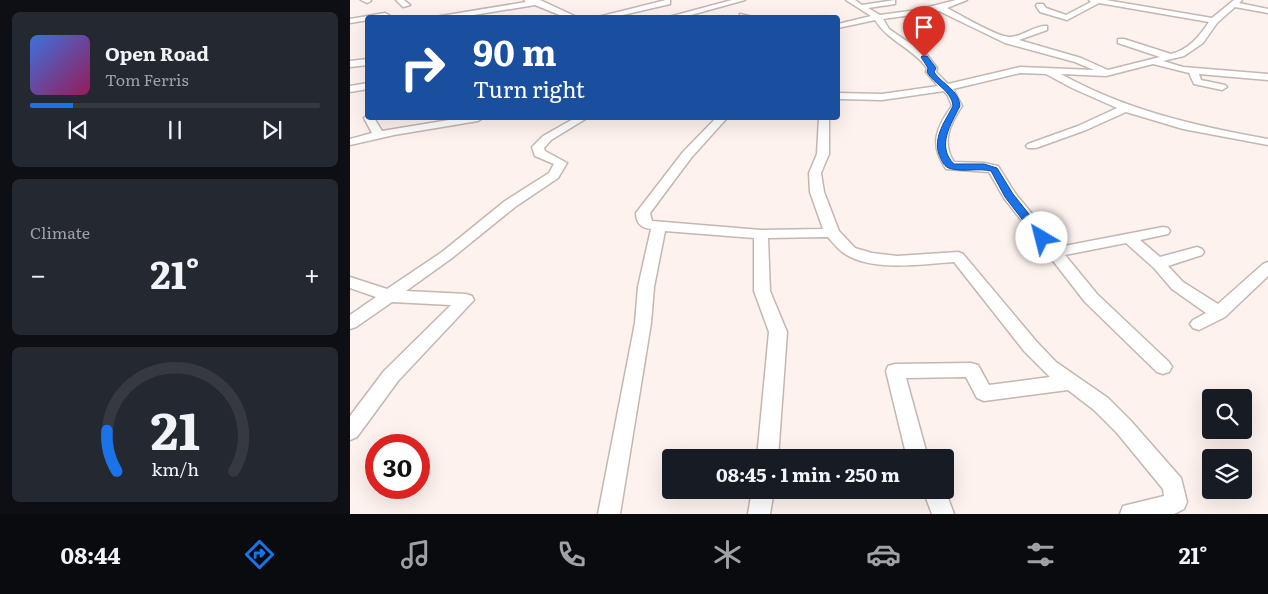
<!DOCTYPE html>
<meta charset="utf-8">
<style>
:root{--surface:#171b24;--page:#242831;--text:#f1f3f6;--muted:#9ea1a6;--line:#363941;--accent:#1a73e8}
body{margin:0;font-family:Literata,serif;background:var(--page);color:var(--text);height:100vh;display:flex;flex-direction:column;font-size:19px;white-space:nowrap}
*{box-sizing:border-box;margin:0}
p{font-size:16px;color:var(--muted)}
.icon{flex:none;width:28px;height:28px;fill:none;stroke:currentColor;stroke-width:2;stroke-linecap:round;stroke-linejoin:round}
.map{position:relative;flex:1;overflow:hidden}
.drawer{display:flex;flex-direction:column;gap:12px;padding:12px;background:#0d0f14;width:350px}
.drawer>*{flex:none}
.hud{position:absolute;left:15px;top:15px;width:475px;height:105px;border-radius:5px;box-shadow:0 5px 20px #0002;background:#1a4fa0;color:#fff;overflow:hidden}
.buttons{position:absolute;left:852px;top:389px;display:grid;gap:10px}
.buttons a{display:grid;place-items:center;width:50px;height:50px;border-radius:5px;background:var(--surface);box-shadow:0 5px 20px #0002;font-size:25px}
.speed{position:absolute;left:15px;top:434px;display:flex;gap:10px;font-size:25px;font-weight:700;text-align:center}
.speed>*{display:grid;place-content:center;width:65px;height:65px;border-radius:50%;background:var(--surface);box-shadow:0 5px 20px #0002;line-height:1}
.speed .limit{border:8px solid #d22;background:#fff;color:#111}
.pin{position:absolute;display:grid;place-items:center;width:42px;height:42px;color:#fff;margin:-51px -21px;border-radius:50% 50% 50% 0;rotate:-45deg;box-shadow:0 0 5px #0007}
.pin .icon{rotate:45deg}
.me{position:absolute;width:55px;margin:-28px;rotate:323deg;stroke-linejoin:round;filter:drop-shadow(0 0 4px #0008)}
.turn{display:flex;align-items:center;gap:18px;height:105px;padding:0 25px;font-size:22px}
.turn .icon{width:65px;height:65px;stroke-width:2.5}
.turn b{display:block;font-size:35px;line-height:42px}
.big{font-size:38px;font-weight:700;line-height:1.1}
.drawer .widget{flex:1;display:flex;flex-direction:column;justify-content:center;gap:8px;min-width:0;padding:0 18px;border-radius:8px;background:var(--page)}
.drawer .dial{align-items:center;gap:0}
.dial svg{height:130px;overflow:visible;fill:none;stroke:var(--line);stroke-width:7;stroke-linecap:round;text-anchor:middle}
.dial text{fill:var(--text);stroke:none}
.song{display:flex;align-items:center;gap:15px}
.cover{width:60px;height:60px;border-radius:8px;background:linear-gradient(135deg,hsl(220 70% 55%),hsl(330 70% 35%))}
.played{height:5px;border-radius:2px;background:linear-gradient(90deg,var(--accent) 15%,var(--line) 15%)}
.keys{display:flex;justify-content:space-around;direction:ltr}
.heat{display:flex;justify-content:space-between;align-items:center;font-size:28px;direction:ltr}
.trip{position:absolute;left:312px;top:449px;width:292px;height:50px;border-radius:5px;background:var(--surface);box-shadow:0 5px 20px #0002;font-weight:700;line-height:50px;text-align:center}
.dock{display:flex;height:80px;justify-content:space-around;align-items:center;background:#090b0e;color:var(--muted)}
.dock .icon{width:35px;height:35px}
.dock .active{color:var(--accent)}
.dock b{font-size:22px;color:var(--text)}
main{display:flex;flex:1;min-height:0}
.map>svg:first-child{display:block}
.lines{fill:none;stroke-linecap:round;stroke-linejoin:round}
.minor-casing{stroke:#c4b6b1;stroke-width:3}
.minor{fill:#fff;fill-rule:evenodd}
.route{fill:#1a73e8;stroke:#114b97}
</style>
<main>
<section class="drawer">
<div class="widget">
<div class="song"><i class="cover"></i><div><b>Open Road</b><p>Tom Ferris</p></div></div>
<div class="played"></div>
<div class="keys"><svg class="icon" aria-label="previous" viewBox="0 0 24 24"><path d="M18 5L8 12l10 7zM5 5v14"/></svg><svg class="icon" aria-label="pause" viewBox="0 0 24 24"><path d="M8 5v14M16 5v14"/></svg><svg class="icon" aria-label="next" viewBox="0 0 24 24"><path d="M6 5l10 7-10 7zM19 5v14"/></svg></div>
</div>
<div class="widget"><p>Climate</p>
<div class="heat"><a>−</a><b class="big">21°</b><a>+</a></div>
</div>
<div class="widget dial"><svg viewBox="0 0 100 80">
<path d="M14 69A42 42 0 1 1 86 69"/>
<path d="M14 69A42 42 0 0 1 8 44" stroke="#1a73e8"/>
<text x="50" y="56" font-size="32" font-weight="700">21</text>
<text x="50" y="72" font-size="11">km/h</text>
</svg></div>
</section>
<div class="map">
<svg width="918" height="514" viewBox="0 0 918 514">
<rect width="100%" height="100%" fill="#fdf2ee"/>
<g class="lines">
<g class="minor-casing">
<path id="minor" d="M 11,0 L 20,0 L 21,1 L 17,3 Z
M 46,0 L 54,0 L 60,5 L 53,7 Z
M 174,0 L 190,0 L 229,18 L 217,18 L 185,5 L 105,18 L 79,18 L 176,2 Z
M 316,0 L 320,0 L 320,4 L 260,18 L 244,18 Z
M 382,0 L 395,0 L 330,18 L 315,18 Z
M 496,0 L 505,0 L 512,5 L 545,0 L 545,4 L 518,8 L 530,15 L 567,10 L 606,0 L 617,0 L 597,8 C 611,15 645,36 659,37 C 671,38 684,25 697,26 L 697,30 L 669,40 L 731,58 L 758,70 L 810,57 L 768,43 L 768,39 L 774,39 L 821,54 C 838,50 849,37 859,22 L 749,3 L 717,20 L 690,12 L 686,6 L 687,4 L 693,4 L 696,8 L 716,15 L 741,2 L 739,0 L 756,0 L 862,18 L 884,0 L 892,0 L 889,3 L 918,9 L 918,13 L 885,7 L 867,23 L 853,43 L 834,56 L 813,61 L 833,67 L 918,74 L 918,80 L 849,74 L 851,80 L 875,85 L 877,87 L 872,90 L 844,84 L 839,73 L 803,64 L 756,76 L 711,74 C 775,110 846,126 918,139 L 918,145 L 833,129 L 776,112 L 736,130 L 686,148 L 678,148 L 676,146 L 678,144 L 728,126 L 767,108 L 722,88 L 696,74 L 670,73 L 603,89 L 612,106 C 600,124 591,142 604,162 L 634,163 L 648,166 L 665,193 L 709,247 L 813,227 L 818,228 L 820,231 L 818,234 L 790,240 L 810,257 L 847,247 L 852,249 L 854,252 L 852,255 L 818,266 L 833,282 L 868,304 L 913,264 L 918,262 L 918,276 L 875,317 L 849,330 L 843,328 L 840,324 L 843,320 L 856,313 L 822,289 L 804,268 L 776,243 L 715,255 L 747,294 L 819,362 L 822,367 L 819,372 L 813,374 L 807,372 L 735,302 L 700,257 L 698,256 L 696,252 L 654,198 L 639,172 L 596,169 C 579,144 586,128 602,106 L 598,96 L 594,91 L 532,100 L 488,99 L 488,93 L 532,94 L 588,86 L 576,72 L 577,68 C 563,48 539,42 525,20 L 488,28 L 488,24 L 521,16 ZM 589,11 L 655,43 L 725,62 L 744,70 L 670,67 L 598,84 L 586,72 L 587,68 L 577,55 L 539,29 L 533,19 Z
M 35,13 L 39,15 L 38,17 L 18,18 L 18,20 L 0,23 L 0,19 Z
M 390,14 L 407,18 L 390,18 Z
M 18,59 L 18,65 L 0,67 L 0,61 Z
M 18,83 L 18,89 L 0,92 L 0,86 Z
M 18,115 L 18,118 L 24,118 L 32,131 L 111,118 L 133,118 L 128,121 L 44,135 L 0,145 L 0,139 L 22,133 L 14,118 Z
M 225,118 L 237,118 L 201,140 L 194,148 L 195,151 L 217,163 L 208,178 L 165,207 L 102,258 L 56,291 L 116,294 L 122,296 L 124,300 L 48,381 L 7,437 L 0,440 L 0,416 L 34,371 L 101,305 L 42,302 L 6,327 L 0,329 L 0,315 L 26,297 L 0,288 L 0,277 L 37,289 L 92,252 L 155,201 L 199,173 L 204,164 L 185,156 L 182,147 L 193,136 Z
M 366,118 L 377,118 L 341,158 L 300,213 L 302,221 L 411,230 L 473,229 L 460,192 L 459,173 L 467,154 L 469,118 L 479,118 L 479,154 L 471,173 L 474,192 L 489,231 L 505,248 L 522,253 L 547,256 L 608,252 L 613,254 L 686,341 L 706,362 L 758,398 L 781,421 L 831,478 L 837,502 L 834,509 L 824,514 L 770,514 L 773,506 L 814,496 L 813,489 L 767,433 L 744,410 L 718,390 L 634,401 L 627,398 L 616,377 L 556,378 L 578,458 L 557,458 L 536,371 L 538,366 L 545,364 L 621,363 L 628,365 L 639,385 L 700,377 L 674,351 L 604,262 C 572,264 523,272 495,254 C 489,250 483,243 478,237 L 418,238 L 420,291 L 437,332 L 428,458 L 407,458 L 419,332 L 404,291 L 404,238 L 315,231 L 304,287 L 301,323 L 270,514 L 248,514 L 285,323 L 288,287 L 301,229 C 291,228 286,223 286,213 L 333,152 Z
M 402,490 L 424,490 L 420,514 L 398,514 Z
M 573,490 L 595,490 L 604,514 L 582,514 Z"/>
</g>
<use href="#minor" class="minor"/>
</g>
<path class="route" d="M 572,56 L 577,56 L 586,68 L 584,72 C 592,84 609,90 610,106 C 601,124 586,146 604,164 L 634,164 L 647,168 L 663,194 L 698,238 L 696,240 L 688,240 L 655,197 L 641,171 C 628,168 615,172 602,169 C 596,168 593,164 591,159 C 581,140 594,123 603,106 C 602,91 584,84 577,72 L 578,68 L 571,57 Z"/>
</svg>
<div class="buttons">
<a><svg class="icon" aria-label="search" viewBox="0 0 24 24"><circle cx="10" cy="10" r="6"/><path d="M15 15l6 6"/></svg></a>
<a><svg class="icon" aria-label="layers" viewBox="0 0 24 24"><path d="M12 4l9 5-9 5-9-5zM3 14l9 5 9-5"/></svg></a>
</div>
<div class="speed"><div class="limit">30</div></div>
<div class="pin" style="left:574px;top:57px;background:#d93025"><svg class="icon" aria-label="arrive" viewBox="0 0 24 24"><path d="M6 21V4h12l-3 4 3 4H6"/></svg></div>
<svg class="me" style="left:692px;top:238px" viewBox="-20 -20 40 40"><circle r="19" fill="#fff"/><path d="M0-13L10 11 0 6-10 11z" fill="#1a73e8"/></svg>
<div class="trip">08:45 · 1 min · 250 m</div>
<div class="hud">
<div class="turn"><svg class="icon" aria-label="right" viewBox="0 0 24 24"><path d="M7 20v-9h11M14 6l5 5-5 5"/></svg><div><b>90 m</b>Turn right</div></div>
</div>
</div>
</main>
<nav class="dock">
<b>08:44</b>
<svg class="icon active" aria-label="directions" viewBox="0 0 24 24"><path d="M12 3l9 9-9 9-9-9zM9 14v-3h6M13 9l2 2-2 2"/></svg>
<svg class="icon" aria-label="music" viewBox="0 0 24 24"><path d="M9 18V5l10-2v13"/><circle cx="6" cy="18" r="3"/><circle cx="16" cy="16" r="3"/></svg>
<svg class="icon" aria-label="phone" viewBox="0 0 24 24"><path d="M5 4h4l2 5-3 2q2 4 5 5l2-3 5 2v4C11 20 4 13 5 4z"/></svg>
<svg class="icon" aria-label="climate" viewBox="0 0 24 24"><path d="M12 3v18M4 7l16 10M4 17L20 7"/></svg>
<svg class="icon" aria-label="car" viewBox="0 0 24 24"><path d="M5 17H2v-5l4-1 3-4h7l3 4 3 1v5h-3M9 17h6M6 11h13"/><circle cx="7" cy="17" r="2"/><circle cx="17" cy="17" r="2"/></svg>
<svg class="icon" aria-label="filters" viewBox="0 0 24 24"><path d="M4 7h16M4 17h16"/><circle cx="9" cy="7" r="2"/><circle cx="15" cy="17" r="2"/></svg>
<b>21°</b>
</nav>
